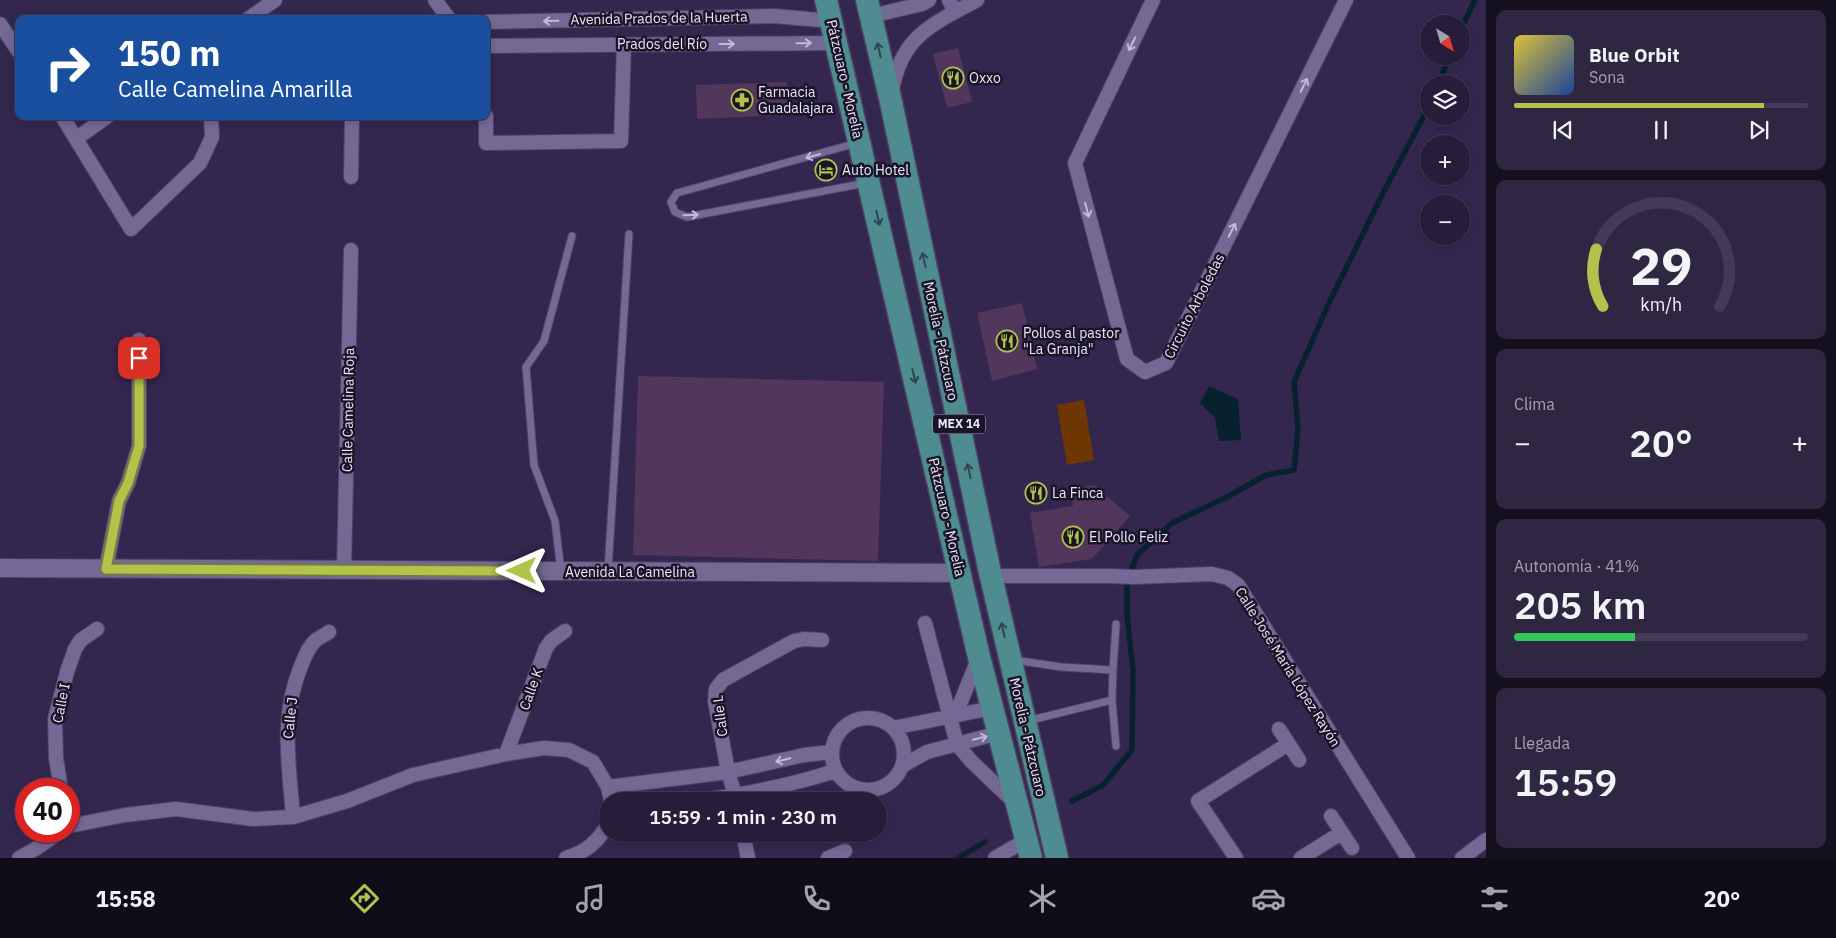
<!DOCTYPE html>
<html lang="es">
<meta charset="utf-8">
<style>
:root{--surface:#271d3b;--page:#2f2642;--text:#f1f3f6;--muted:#a4a2af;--line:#433b55;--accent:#b2c34c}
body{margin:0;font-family:"IBM Plex Sans",sans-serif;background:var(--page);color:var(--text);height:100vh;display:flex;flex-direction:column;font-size:19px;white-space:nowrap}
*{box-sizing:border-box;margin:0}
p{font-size:16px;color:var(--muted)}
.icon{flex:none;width:28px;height:28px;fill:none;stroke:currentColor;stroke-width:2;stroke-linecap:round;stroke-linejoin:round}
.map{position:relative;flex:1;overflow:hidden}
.panel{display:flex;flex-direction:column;gap:10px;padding:10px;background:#151020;width:350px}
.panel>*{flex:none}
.hud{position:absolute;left:15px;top:15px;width:475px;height:105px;border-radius:10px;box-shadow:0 2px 8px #0003,0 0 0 1px var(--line);background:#1a4fa0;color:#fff;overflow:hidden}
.needle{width:32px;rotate:143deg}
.buttons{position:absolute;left:1420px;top:15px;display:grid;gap:10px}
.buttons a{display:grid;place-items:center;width:50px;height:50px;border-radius:50%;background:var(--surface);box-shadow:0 2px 8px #0003,0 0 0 1px var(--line);font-size:25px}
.speed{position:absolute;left:15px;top:778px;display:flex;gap:10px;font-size:25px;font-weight:700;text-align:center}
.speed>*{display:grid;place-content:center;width:65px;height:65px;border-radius:50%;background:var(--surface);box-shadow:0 2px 8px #0003,0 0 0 1px var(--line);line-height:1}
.speed .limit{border:8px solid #d22;background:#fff;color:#111}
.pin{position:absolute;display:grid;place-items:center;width:42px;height:42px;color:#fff;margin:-21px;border-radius:10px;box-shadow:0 2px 8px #0006}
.me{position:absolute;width:55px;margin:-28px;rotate:270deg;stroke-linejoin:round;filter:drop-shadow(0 0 4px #0008)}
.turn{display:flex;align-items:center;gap:18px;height:105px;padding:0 20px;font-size:22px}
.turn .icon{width:65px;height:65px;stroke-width:2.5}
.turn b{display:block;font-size:35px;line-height:42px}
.big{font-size:38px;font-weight:600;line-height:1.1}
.panel .tile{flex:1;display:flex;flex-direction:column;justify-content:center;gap:8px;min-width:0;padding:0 18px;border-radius:10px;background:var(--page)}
.panel .dial{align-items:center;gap:0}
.dial svg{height:130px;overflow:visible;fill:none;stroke:var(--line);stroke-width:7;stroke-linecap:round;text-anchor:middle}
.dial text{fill:var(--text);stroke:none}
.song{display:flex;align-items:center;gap:15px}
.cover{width:60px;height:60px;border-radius:8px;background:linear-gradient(135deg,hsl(50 70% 55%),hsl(220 70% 35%))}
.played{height:5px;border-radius:2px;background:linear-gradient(90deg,var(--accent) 85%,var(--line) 85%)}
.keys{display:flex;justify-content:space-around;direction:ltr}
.heat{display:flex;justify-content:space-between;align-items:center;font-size:28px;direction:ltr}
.charge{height:8px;border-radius:4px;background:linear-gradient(90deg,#34c759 41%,var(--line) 0)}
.trip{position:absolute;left:599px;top:792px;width:288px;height:50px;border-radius:25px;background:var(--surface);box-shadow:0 2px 8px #0003,0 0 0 1px var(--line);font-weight:600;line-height:50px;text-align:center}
.tabs{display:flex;height:80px;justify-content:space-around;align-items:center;background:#100c18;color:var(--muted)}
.tabs .icon{width:35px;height:35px}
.tabs .selected{color:var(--accent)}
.tabs b{font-size:22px;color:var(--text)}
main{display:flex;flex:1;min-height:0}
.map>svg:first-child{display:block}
.green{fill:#6e3600}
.water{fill:#08212f}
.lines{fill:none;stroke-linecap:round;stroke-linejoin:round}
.stream{stroke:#08212f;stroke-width:5.5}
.building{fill:#52365c}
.service-casing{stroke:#4e4264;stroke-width:9}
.minor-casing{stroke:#4e4264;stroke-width:16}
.tertiary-casing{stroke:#4e4264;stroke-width:20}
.primary-casing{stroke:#4e4264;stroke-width:25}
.service{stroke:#746895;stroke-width:7}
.minor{stroke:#746895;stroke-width:14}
.tertiary{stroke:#746895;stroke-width:18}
.primary{stroke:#4e8c90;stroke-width:22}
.oneway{stroke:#c1bad7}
.oneway2{stroke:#2f4550}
.route-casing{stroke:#747f31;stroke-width:12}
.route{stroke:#b2c34c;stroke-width:9}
.labels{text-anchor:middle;stroke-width:5;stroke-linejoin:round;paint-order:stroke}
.shield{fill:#1a1526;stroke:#aca7bb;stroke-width:1}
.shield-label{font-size:12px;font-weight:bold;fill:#ebe6fb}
.street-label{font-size:14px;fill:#ebe6fb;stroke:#1a1526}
.poi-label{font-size:14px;fill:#ebe6fb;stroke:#1a1526;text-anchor:start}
</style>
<main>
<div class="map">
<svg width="1486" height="858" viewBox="0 0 1486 858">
<rect width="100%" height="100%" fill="#34274f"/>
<path class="green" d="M 1084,400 L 1094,460 L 1067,465 L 1057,405 Z"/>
<path class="water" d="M 1209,386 L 1238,399 L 1241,440 L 1219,441 L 1215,418 L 1200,403 Z"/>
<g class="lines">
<path class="stream" d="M 1461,29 L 1475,0
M 1438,84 L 1450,56
M 1072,801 L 1103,785 L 1132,750 L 1133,670 L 1127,615 L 1127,582 L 1137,555 L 1172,523 L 1227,497 L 1266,475 L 1294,470 L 1298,429 L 1294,382 L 1329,303 L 1381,197 L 1429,106
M 958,858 L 985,842"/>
</g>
<path class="building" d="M 958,48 L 972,102 L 947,108 L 933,54 Z
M 787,82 L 788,115 L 697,119 L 696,85 Z
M 1022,303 L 1037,369 L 992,381 L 977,313 Z
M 638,376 L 884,382 L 878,561 L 633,555 Z
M 1094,485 L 1130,516 L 1092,559 L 1039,567 L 1030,513 L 1073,506 L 1071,489 Z"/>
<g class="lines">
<g class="service-casing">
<path id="service" d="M 857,143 L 677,193 L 671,202 L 675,212 L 687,217 L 866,183
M 608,570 L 629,234
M 561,571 L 555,521 L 534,465 L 526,367 L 544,341 L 572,236
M 1014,660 L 1061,667 L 1113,670 L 1112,700 L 1027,721
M 1113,670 L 1116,624
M 1112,700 L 1116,746"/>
</g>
<g class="minor-casing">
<path id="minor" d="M 435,0 L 449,19
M 949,0 L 955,12
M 1153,0 L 1075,163 L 1127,359 L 1145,372 L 1166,363 L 1346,0
M 871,16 L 922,4 L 929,0
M 248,19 L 275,0
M 486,22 L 774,16 L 831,21
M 0,24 L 19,52
M 486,46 L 837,43
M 892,91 C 901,36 933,24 977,0
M 62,116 L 131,229 L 200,163 L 212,137 L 211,116
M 486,116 L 486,143 L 621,141 L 624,44
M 77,138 L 108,116
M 351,177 L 352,116
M 106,569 L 119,501 L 128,483 L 139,446 L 139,340
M 344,570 L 351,250
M 991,576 L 1111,576 L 1134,577 L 1212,574 L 1228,578 L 1238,585 L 1408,858
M 925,623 L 957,744 L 971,761 L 1014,802
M 955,716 L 979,657
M832 754a36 36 0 1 1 72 0a36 36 0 1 1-72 0Z
M 893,728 L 992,708
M 1279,729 L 1299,760
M 506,754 L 546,648 L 551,641 L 565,631
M 902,766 L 927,752 L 999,733
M 608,787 L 728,772 L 804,755 L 831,752
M 61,789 L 56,758 L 55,719 L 67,672 L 75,649 L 81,640 L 97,629
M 694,801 C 742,795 789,786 835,771
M 737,801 L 728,772 L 715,701 L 716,689 L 723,680 L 794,641 L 804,639 L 822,640
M 1331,816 L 1352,848
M 293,817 C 289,764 280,717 301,666 C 305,657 308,647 316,640 C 320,637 325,635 329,632
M 69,826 L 125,815 L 176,809 L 253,819 L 293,817 L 347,801 L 413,775 L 506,754 L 544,748 L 569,750 L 593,762 L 608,787 L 611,801
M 743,834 L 748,858
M 19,858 L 37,848 L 61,831
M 566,858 C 586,852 598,842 608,824
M 828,858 L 845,851
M 995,858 L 1026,840
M 1236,858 L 1198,801 L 1288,744
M 1301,858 L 1341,833
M 1462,858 L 1486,840"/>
</g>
<g class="tertiary-casing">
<path id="tertiary" d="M 0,568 L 960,573"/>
</g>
<g class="primary-casing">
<path id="primary" d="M 826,0 L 979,657 L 1031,858
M 867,0 L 891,102 L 989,568 L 1057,858"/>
</g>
<use href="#service" class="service"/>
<use href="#minor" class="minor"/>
<use href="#tertiary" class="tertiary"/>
<use href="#primary" class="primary"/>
</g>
<defs><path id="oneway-shaft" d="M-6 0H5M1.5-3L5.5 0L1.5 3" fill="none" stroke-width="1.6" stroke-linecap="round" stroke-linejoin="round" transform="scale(1.25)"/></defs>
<g class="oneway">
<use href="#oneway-shaft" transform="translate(551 21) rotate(179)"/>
<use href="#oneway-shaft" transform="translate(804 43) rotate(-1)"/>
<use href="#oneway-shaft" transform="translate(727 44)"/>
<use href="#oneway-shaft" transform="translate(1132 44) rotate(116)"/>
<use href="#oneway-shaft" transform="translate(1304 85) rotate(-64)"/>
<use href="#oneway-shaft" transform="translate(813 156) rotate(164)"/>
<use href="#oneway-shaft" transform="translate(1087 210) rotate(75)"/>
<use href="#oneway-shaft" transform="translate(691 215) rotate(-2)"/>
<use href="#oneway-shaft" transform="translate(1232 230) rotate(-64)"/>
<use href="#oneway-shaft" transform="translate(980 738) rotate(-14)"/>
<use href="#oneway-shaft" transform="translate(783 760) rotate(167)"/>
</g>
<g class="oneway2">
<use href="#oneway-shaft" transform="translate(879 50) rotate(-103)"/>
<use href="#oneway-shaft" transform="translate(878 218) rotate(77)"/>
<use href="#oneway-shaft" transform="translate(924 260) rotate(-102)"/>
<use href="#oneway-shaft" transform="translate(914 376) rotate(77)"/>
<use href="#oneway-shaft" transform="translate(969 471) rotate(-102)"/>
<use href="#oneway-shaft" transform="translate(1003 630) rotate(-103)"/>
</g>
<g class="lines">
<g class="route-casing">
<path id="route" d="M 139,358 L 139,446 L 128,483 L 119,501 L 106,569 L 522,571"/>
</g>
<use href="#route" class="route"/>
</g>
<defs>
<g id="restaurant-ring" transform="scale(1.125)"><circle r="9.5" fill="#1a1526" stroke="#b2c34c" stroke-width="1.5"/><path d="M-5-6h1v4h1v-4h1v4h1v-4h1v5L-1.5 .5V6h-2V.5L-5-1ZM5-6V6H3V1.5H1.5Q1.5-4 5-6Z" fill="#b2c34c"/></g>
<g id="pharmacy-ring" transform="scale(1.125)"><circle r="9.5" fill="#1a1526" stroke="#b2c34c" stroke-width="1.5"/><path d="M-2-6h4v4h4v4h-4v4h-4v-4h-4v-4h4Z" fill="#b2c34c"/></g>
<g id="hotel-ring" transform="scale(1.125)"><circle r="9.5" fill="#1a1526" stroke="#b2c34c" stroke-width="1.5"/><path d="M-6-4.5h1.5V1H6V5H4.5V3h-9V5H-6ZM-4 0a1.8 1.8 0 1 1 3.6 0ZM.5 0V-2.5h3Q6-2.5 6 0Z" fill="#b2c34c"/></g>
</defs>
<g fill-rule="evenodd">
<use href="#restaurant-ring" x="953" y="78"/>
<use href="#pharmacy-ring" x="742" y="100"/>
<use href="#hotel-ring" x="826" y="170"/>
<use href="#restaurant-ring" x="1007" y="341"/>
<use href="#restaurant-ring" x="1036" y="493"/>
<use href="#restaurant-ring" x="1073" y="537"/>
</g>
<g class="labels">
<rect class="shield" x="933" y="414.5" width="52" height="19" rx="4"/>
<g class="shield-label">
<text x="959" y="428">MEX 14</text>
</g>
<g class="street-label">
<text transform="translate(659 18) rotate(-1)" y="5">Avenida Prados de la Huerta</text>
<text x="662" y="49">Prados del Río</text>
<text transform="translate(845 79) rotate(77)" y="5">Pátzcuaro - Morelia</text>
<text transform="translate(1194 306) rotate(-63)" y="5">Circuito Arboledas</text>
<text transform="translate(941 341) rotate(78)" y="5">Morelia - Pátzcuaro</text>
<text transform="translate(348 410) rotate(-89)" y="5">Calle Camelina Roja</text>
<text transform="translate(947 517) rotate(77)" y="5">Pátzcuaro - Morelia</text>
<text x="630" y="577">Avenida La Camelina</text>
<text transform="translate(1288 667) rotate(58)" y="5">Calle José María López Rayón</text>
<text transform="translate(531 689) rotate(-70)" y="5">Calle K</text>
<text transform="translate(61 703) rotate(-79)" y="5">Calle I</text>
<text transform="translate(720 716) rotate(-97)" y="5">Calle L</text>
<text transform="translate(290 718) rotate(-84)" y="5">Calle J</text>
<text transform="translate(1028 737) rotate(77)" y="5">Morelia - Pátzcuaro</text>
</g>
<g class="poi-label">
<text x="969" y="83">Oxxo</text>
<text x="758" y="97">Farmacia<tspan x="758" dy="16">Guadalajara</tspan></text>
<text x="842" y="175">Auto Hotel</text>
<text x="1023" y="338">Pollos al pastor<tspan x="1023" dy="16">"La Granja"</tspan></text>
<text x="1052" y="498">La Finca</text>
<text x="1089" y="542">El Pollo Feliz</text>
</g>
</g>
</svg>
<div class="buttons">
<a><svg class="needle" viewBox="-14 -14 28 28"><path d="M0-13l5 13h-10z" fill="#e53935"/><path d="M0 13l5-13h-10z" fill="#a4a2af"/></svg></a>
<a><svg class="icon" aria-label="layers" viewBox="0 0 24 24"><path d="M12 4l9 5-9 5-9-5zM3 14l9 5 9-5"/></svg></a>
<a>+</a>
<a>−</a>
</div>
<div class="speed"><div class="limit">40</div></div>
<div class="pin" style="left:139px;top:358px;background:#d93025"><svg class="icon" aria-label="arrive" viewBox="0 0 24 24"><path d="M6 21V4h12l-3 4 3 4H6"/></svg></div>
<svg class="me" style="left:522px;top:571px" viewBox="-20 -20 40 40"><path d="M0-17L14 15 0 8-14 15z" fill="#b2c34c" stroke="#fff" stroke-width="4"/></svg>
<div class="trip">15:59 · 1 min · 230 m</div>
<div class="hud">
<div class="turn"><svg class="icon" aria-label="right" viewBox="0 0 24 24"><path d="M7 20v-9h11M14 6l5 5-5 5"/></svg><div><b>150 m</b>Calle Camelina Amarilla</div></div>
</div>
</div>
<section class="panel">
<div class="tile">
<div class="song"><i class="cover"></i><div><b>Blue Orbit</b><p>Sona</p></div></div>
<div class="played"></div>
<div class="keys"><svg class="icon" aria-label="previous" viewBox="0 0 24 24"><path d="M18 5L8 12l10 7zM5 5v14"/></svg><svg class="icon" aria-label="pause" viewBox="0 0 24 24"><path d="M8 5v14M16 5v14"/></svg><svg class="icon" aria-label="next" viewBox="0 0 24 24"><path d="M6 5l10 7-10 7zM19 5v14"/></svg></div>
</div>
<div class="tile dial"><svg viewBox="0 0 100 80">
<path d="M14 69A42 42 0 1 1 86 69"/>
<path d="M14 69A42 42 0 0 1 10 34" stroke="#b2c34c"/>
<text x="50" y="56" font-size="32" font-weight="700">29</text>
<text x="50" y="72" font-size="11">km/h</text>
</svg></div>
<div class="tile"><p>Clima</p>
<div class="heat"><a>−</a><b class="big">20°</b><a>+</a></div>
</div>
<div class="tile"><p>Autonomía · 41%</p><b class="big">205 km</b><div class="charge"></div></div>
<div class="tile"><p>Llegada</p><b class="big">15:59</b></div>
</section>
</main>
<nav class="tabs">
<b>15:58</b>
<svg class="icon selected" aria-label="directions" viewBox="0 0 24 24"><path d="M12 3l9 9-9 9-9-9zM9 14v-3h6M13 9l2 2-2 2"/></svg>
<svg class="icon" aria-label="music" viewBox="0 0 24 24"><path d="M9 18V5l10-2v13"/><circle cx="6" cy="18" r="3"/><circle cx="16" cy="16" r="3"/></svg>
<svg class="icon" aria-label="phone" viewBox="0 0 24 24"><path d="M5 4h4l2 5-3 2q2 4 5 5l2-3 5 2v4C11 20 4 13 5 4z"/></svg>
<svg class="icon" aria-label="climate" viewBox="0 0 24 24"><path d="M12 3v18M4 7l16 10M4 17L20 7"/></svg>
<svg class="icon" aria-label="car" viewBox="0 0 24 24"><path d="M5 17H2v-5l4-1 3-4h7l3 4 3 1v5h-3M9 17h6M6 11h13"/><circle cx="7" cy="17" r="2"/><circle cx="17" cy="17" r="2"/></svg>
<svg class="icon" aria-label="filters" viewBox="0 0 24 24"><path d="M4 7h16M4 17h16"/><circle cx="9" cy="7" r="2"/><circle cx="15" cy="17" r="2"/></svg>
<b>20°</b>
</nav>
